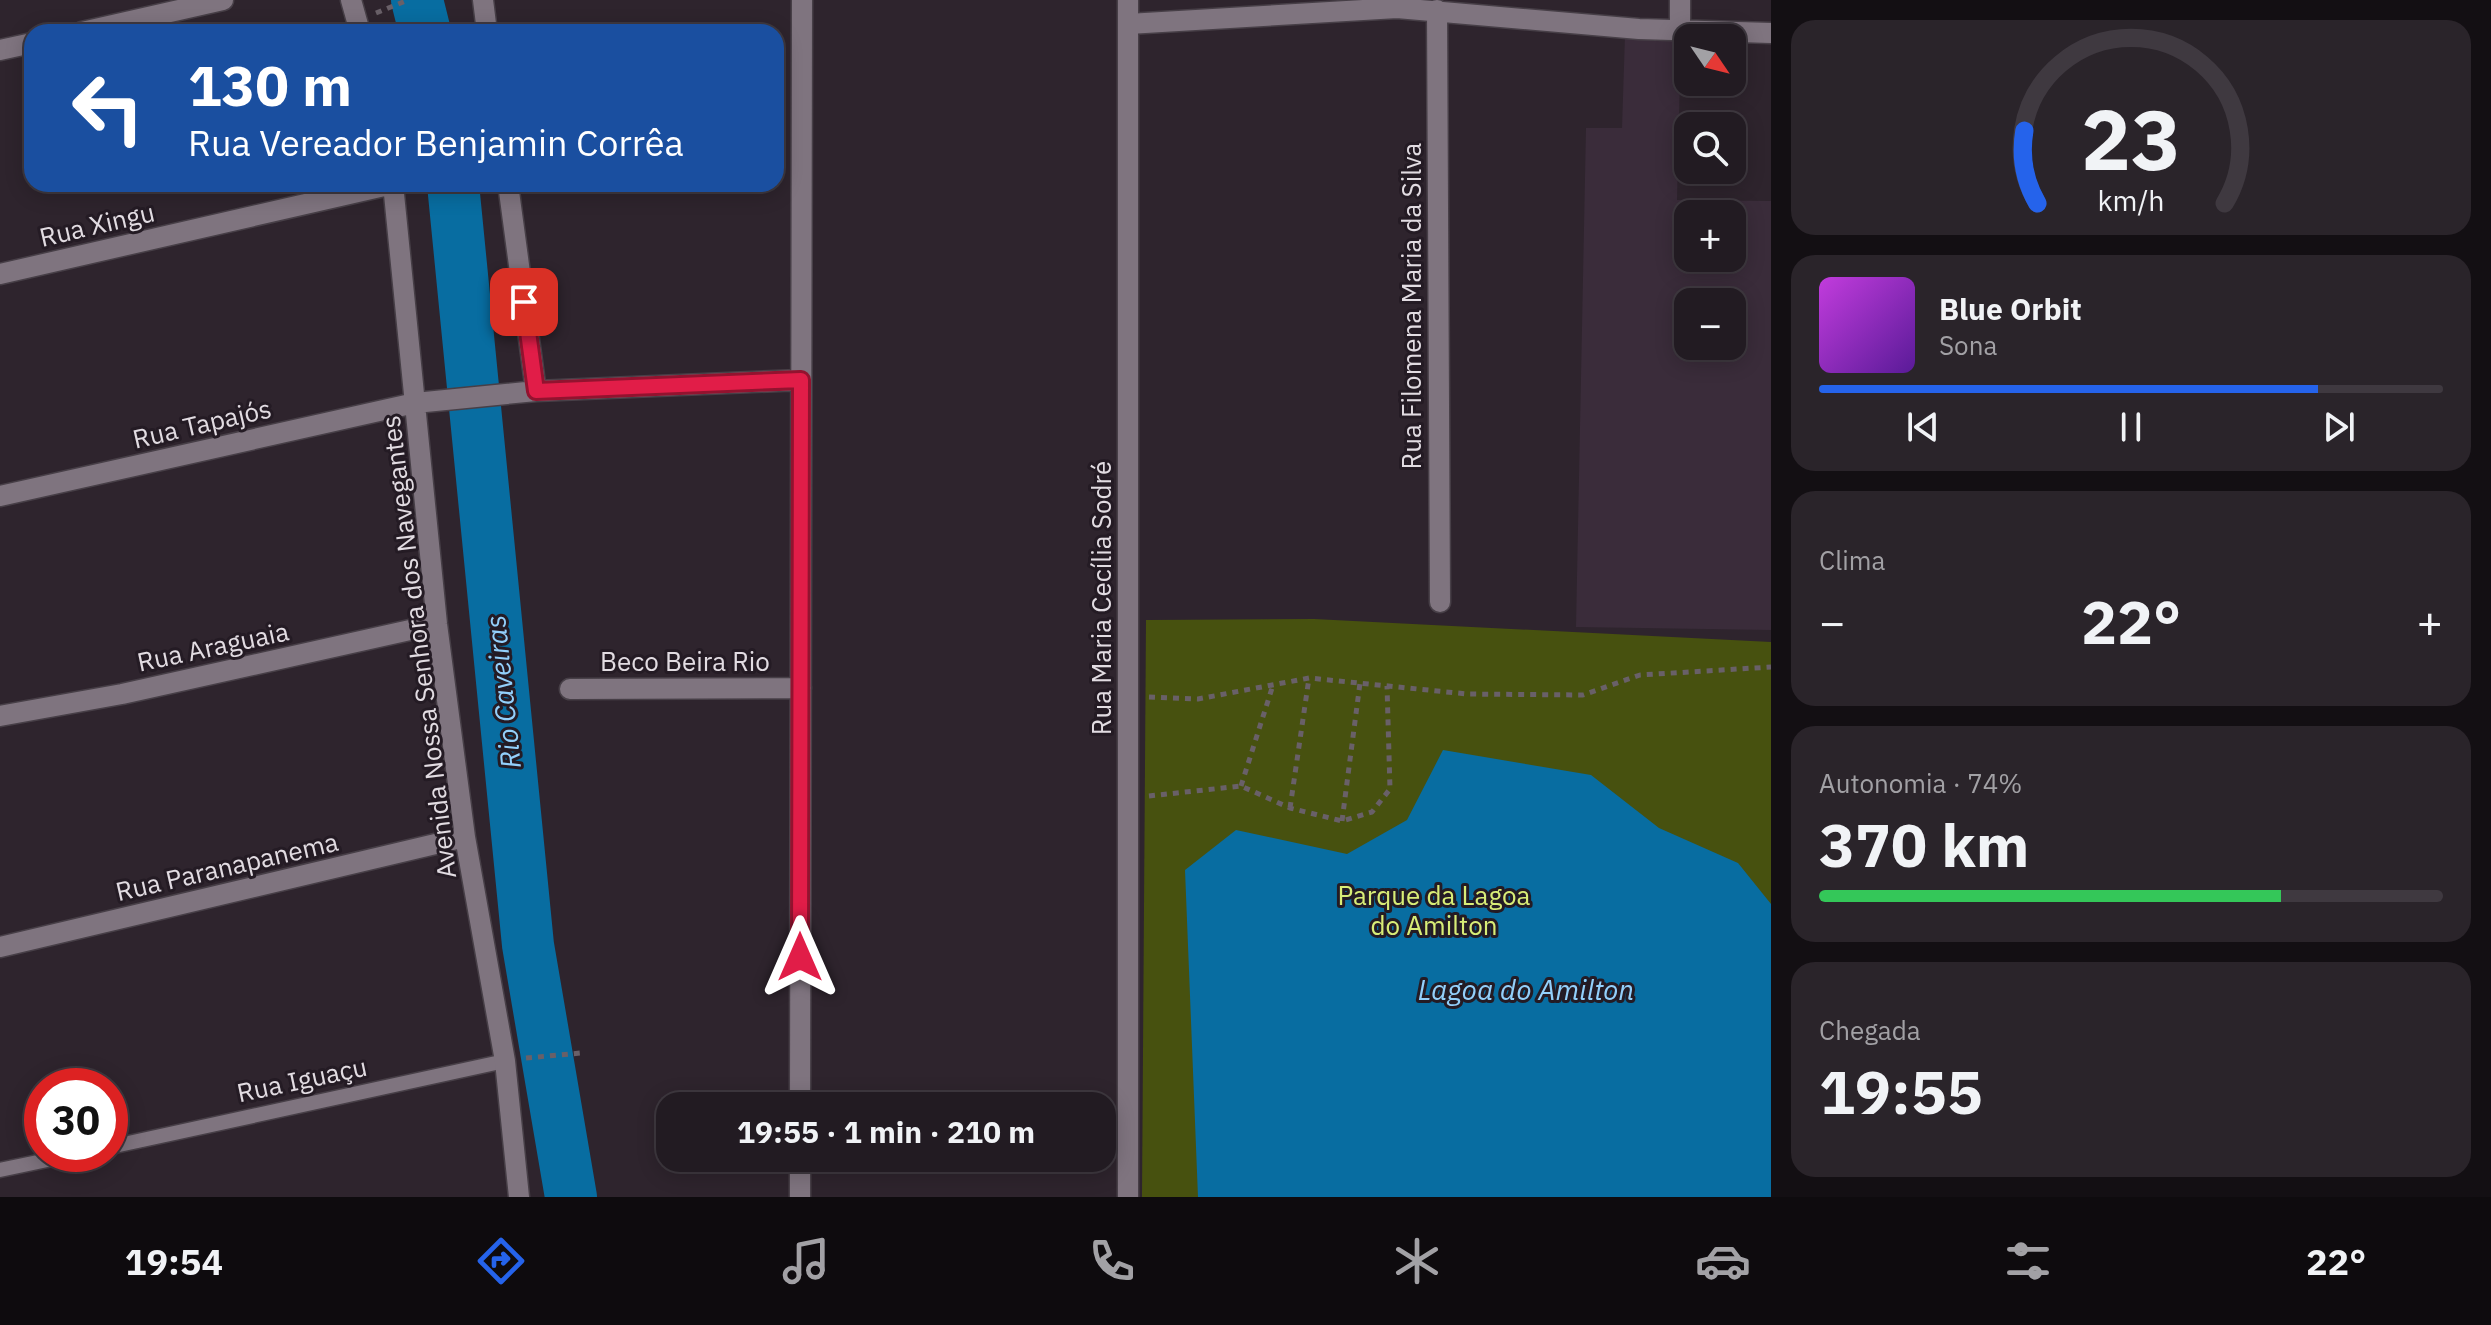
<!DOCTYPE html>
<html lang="pt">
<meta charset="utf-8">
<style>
:root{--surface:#221b22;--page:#2a242a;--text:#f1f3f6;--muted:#a2a1a5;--line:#3f3940;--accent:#2563eb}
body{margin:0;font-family:"IBM Plex Sans",sans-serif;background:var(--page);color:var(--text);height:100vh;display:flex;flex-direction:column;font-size:30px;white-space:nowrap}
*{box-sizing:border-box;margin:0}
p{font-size:26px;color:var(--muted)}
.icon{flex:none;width:44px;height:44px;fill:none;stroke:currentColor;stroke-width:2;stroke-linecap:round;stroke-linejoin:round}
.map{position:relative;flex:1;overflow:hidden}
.drawer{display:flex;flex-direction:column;gap:20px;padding:20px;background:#130f13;width:720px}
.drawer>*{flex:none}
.guide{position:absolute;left:24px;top:24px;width:760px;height:168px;border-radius:24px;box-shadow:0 4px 20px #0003,0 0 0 2px var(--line);background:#1a4fa0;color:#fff;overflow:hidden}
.needle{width:52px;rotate:125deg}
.buttons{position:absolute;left:1674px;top:24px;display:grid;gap:16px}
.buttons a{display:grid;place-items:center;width:72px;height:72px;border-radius:16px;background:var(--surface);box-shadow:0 4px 20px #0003,0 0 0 2px var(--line);font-size:40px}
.speed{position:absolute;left:24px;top:1068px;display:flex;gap:16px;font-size:40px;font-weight:700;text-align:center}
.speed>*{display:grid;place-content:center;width:104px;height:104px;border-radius:50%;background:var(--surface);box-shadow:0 4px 20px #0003,0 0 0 2px var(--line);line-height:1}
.speed .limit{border:12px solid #d22;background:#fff;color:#111}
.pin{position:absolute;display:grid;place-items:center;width:68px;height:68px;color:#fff;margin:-34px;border-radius:16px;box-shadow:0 4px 12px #0006}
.me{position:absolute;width:88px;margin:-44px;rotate:0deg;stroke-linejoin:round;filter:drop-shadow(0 0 6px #0008)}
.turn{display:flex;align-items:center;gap:28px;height:168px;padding:0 32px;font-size:36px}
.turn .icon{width:104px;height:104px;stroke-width:2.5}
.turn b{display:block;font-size:56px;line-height:68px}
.big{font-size:60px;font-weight:700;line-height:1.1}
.drawer .widget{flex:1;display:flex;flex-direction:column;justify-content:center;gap:12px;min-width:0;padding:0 28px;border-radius:24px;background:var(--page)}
.drawer .dial{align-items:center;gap:0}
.dial svg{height:208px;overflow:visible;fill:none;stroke:var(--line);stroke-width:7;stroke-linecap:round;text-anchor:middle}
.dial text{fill:var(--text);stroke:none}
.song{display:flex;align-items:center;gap:24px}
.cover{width:96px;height:96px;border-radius:12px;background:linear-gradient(135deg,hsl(290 70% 55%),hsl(270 70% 35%))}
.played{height:8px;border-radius:4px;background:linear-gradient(90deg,var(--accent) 80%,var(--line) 80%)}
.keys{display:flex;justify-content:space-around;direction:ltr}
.heat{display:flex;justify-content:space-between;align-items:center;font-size:44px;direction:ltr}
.charge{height:12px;border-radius:6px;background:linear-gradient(90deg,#34c759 74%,var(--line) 0)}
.trip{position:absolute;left:656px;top:1092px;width:460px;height:80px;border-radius:24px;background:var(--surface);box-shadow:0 4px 20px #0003,0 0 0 2px var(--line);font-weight:700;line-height:80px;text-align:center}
.tabs{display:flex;height:128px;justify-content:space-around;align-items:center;background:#0e0b0e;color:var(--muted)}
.tabs .icon{width:56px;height:56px}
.tabs .on{color:var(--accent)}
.tabs b{font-size:36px;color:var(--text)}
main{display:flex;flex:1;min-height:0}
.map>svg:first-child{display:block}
.built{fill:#3a2c3a;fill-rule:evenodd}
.green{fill:#47510f}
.water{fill:#086da1}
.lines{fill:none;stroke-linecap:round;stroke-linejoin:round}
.river{stroke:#086da1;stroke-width:52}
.service-casing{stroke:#473f47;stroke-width:17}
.minor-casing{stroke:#473f47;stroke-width:23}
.path{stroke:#696068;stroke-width:5;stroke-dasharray:6 6;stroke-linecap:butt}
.service{stroke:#7f747f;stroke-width:14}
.minor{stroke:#7f747f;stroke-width:20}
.route-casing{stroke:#92132f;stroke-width:20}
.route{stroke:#e11d48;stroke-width:14}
.labels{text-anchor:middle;stroke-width:6;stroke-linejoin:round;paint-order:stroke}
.street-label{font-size:26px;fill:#e2dce2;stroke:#241b24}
.park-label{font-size:26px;fill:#d8ed77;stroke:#241b24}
.water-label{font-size:28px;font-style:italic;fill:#93d0fb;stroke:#241b24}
</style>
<main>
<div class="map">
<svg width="1771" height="1197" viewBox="0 0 1771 1197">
<rect width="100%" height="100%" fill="#2e242d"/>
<path class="built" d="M 1625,35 L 1681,36 L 1677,200 L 1771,201 L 1771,630 L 1576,627 L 1586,128 L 1622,128 ZM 1688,214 L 1732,214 L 1732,258 L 1688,258 ZM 1688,302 L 1732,302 L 1732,346 L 1688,346 Z"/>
<path class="green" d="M 1314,619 L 1771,642 L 1771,1197 L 1142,1197 L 1146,620 Z"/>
<path class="water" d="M 1443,750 L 1591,775 L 1659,828 L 1738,863 L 1771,904 L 1771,1197 L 1198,1197 L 1185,870 L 1236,830 L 1347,854 L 1407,820 Z"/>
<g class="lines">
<path class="river" d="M 417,0 L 425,32
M 453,184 L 528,945 L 571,1197"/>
<g class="service-casing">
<path id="service" d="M 110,1147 L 505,1061
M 0,1170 L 76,1154"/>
</g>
<g class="minor-casing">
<path id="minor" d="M 351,0 L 360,32
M 483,0 L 487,32
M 1128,0 L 1128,1197
M 1437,10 L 1440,602
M 1128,24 L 1397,8 L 1639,29 L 1771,33
M 1680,31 L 1680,0
M 82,32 L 223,0
M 0,50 L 32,43
M 393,184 L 437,624 L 465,837 L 505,1061 L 519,1197
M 508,184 L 536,391 L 801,380
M 0,274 L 393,184
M 0,496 L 415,403 L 536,391
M 570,689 L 801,688
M 0,716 L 122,694 L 437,624
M 0,947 L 465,837
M 800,1106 L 802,0
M 800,1197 L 800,1158"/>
</g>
<path class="path" d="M 376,13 L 408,0
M 1149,697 L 1198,699 L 1309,678 L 1467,694 L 1583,695 L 1640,675 L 1771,667
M 1241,786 L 1273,685
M 1149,796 L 1241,786 L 1290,808 L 1342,821 L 1372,812 L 1390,789 L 1387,686
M 1290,808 L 1309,678
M 1342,821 L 1360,683
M 526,1058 L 581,1053"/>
<use href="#service" class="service"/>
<use href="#minor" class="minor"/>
</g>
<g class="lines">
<g class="route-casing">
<path id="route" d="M 524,302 L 536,391 L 801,380 L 800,957"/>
</g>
<use href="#route" class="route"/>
</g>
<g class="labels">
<g class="street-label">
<text transform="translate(97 225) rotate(-13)" y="9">Rua Xingu</text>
<text transform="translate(1412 306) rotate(-90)" y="9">Rua Filomena Maria da Silva</text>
<text transform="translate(202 424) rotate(-13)" y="9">Rua Tapajós</text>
<text transform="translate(1102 598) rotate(-90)" y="9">Rua Maria Cecília Sodré</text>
<text transform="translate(213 647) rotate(-12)" y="9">Rua Araguaia</text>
<text transform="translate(419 647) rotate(-97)" y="9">Avenida Nossa Senhora dos Navegantes</text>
<text x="685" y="671">Beco Beira Rio</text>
<text transform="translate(227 867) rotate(-13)" y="9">Rua Paranapanema</text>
<text transform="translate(302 1080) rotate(-12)" y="9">Rua Iguaçu</text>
</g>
<g class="park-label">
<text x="1434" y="905">Parque da Lagoa<tspan x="1434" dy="30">do Amilton</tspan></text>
</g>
<g class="water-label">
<text transform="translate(503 692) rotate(-96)" y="10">Rio Caveiras</text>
<text x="1526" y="1000">Lagoa do Amilton</text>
</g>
</g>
</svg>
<div class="buttons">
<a><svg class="needle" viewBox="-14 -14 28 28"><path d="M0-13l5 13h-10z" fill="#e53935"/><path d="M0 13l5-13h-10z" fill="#a2a1a5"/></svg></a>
<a><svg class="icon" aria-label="search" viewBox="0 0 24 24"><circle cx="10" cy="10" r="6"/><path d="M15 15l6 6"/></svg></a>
<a>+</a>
<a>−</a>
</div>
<div class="speed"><div class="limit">30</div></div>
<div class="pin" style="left:524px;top:302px;background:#d93025"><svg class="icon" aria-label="arrive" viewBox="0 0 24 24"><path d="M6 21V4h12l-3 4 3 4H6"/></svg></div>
<svg class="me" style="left:800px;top:957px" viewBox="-20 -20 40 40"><path d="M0-17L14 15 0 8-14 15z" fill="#e11d48" stroke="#fff" stroke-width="4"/></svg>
<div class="trip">19:55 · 1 min · 210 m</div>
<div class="guide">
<div class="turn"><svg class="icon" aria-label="left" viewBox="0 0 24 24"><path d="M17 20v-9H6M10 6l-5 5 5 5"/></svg><div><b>130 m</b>Rua Vereador Benjamin Corrêa</div></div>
</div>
</div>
<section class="drawer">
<div class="widget dial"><svg viewBox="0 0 100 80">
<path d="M14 69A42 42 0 1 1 86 69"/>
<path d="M14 69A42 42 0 0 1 9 41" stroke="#2563eb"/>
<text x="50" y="56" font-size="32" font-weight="700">23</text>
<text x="50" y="72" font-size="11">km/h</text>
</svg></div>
<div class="widget">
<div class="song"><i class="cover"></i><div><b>Blue Orbit</b><p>Sona</p></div></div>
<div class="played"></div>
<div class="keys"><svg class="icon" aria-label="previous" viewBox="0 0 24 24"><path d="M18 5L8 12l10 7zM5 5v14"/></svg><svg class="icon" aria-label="pause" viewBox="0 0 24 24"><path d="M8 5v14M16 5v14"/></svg><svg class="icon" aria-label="next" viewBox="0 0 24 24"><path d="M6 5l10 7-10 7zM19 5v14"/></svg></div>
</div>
<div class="widget"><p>Clima</p>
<div class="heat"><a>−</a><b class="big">22°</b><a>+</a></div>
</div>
<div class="widget"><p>Autonomia · 74%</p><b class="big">370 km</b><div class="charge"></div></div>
<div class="widget"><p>Chegada</p><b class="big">19:55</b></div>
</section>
</main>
<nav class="tabs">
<b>19:54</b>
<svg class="icon on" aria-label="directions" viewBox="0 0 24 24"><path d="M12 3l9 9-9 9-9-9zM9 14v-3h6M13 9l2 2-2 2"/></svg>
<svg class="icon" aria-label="music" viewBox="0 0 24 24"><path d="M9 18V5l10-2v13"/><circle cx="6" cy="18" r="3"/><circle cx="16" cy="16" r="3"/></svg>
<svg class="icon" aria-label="phone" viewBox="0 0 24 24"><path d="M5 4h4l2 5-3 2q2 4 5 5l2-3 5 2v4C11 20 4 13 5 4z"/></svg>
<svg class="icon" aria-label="climate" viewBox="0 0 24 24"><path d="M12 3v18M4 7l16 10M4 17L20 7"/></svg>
<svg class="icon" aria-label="car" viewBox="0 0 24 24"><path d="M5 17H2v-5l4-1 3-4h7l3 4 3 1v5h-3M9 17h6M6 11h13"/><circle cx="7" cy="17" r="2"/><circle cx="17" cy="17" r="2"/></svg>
<svg class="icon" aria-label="filters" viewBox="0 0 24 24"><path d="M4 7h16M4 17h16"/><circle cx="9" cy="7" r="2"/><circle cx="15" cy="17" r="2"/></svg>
<b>22°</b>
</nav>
